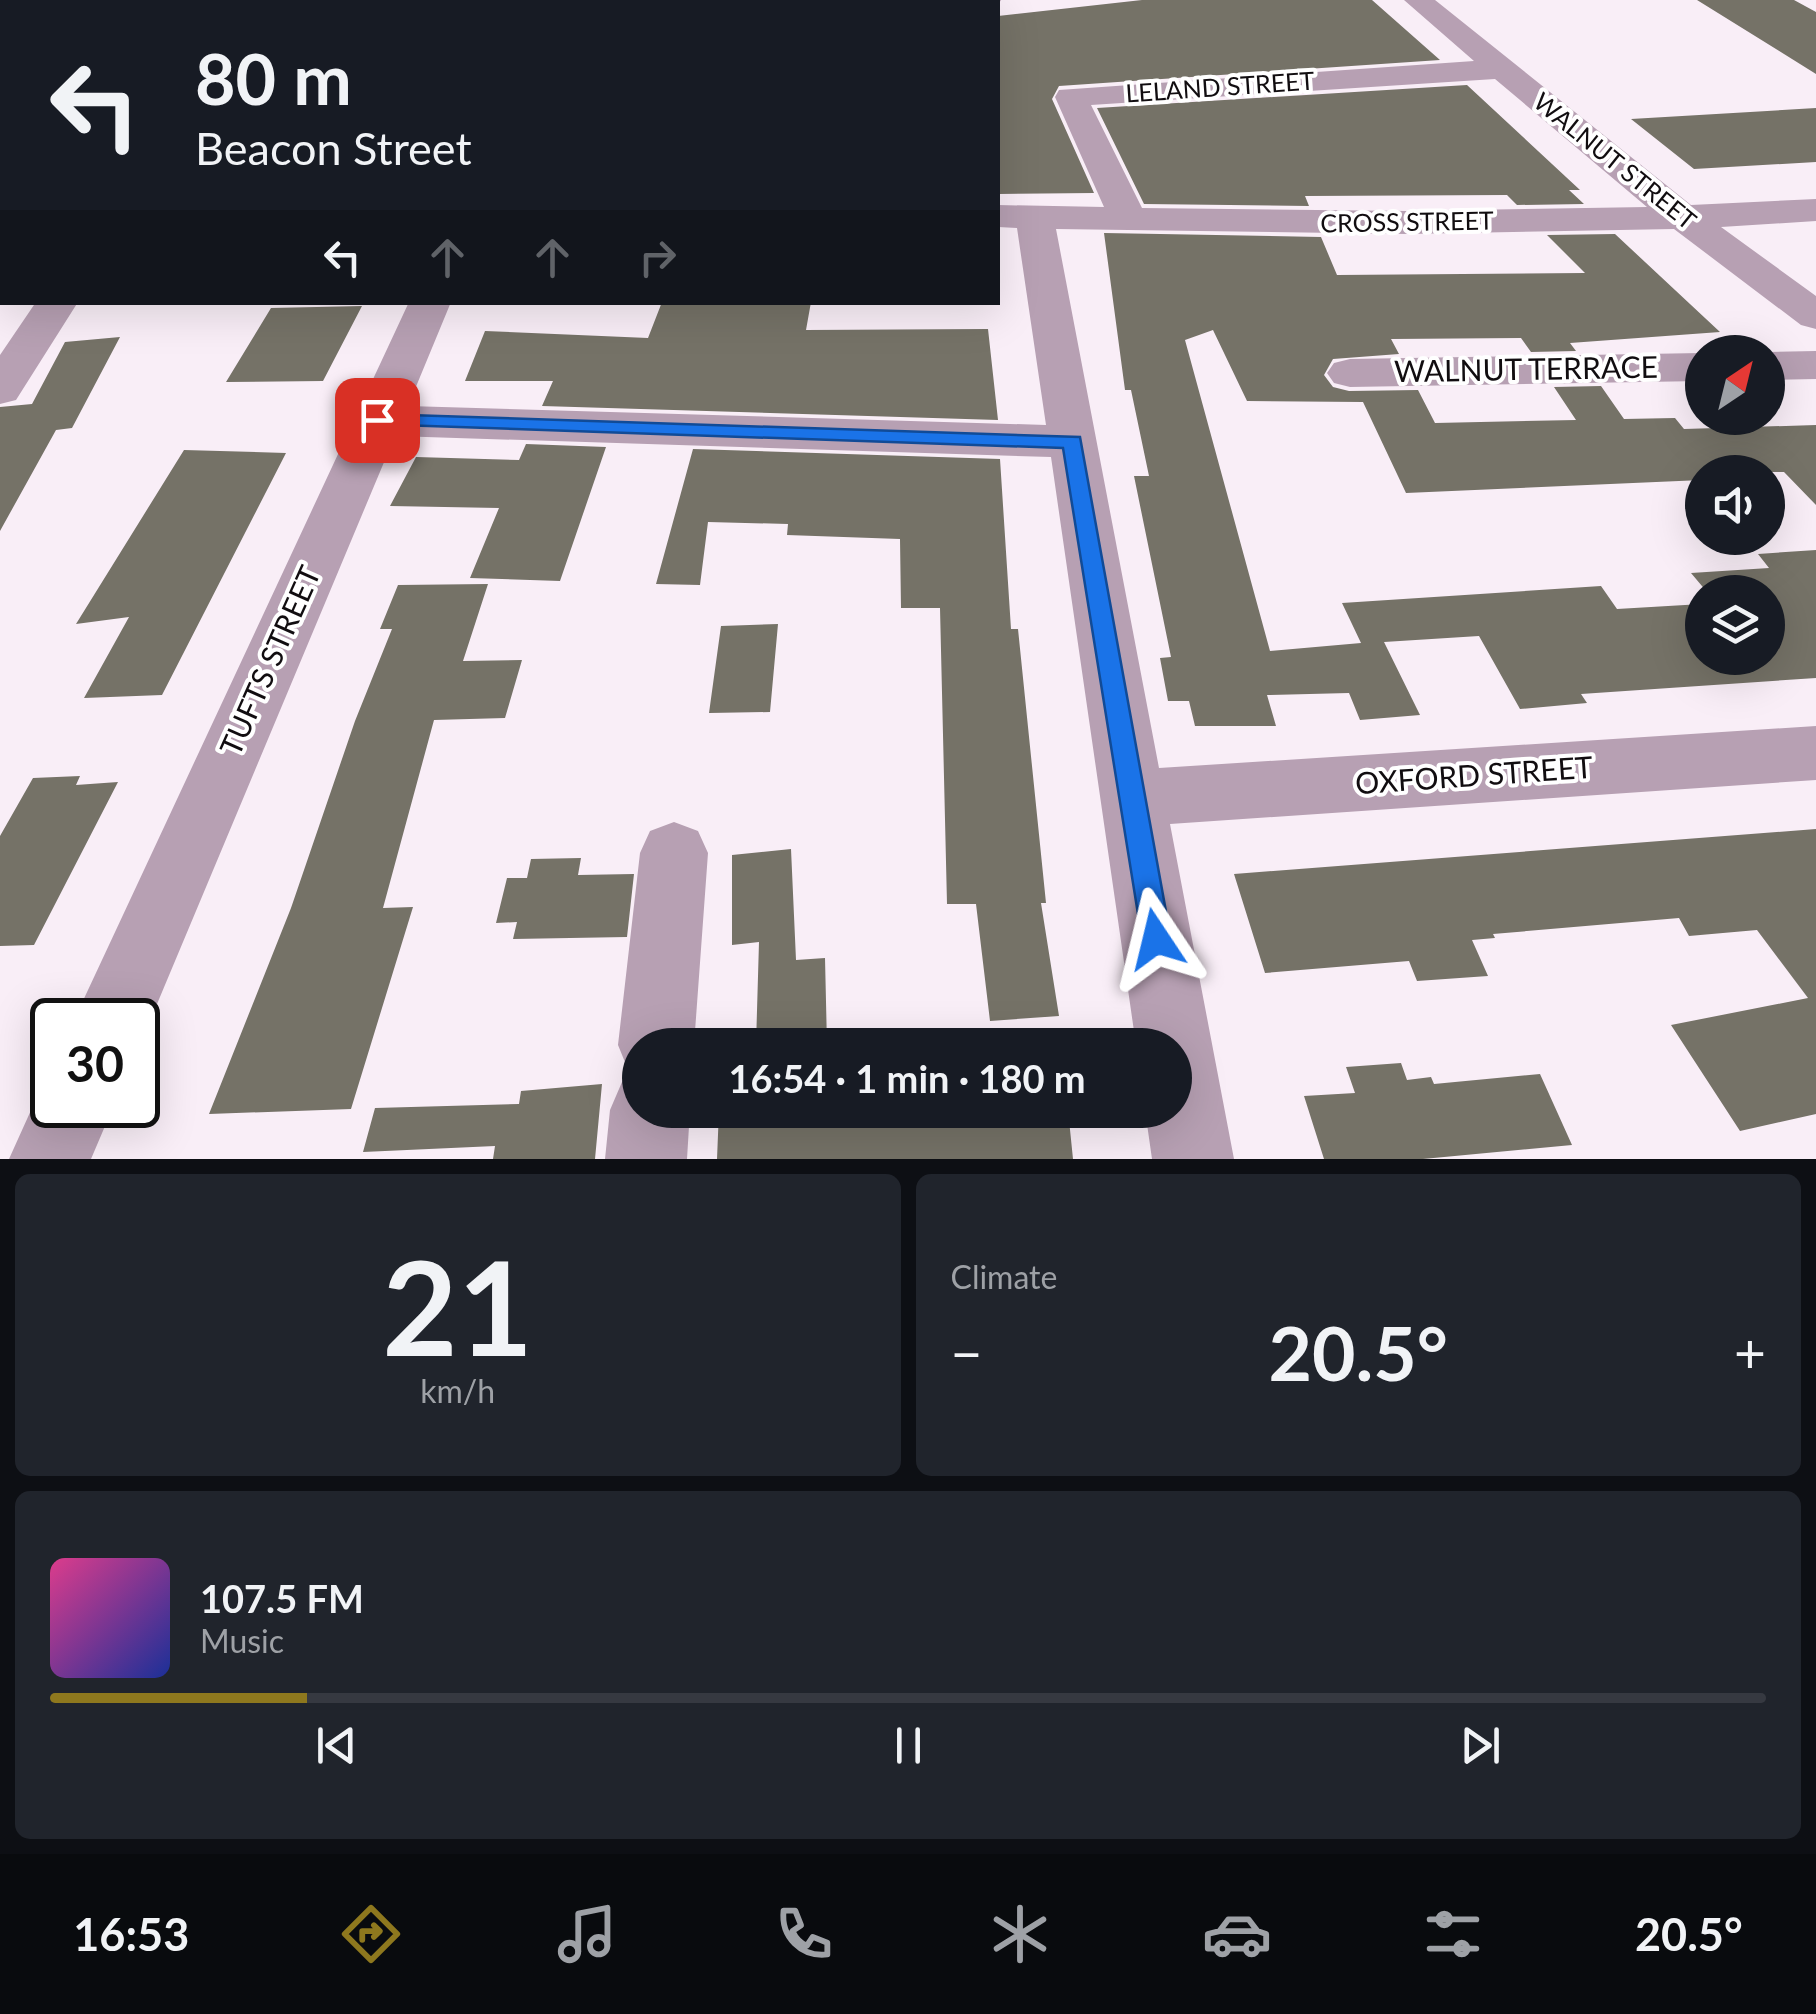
<!DOCTYPE html>
<meta charset="utf-8">
<style>
:root{--surface:#171b24;--page:#20242c;--text:#f1f3f6;--muted:#9ea1a6;--line:#363941;--accent:#8e781e}
body{margin:0;font-family:Lato,sans-serif;background:var(--page);color:var(--text);height:100vh;display:flex;flex-direction:column;font-size:38px;white-space:nowrap}
*{box-sizing:border-box;margin:0}
p{font-size:32px;color:var(--muted)}
.icon{flex:none;width:55px;height:55px;fill:none;stroke:currentColor;stroke-width:2;stroke-linecap:round;stroke-linejoin:round}
.map{position:relative;height:1159px;overflow:hidden}
.side{display:flex;flex-direction:column;gap:15px;padding:15px;background:#0d0f14;flex:1}
.side>*{flex:none}
.hud{position:absolute;left:0px;top:0px;width:1000px;height:305px;box-shadow:0 10px 40px #0002;background:#171b24;color:var(--text);overflow:hidden}
.needle{width:65px;rotate:35deg}
.buttons{position:absolute;left:1685px;top:335px;display:grid;gap:20px}
.buttons a{display:grid;place-items:center;width:100px;height:100px;border-radius:50%;background:var(--surface);box-shadow:0 10px 40px #0002;font-size:50px}
.speed{position:absolute;left:30px;top:998px;display:flex;gap:20px;font-size:50px;font-weight:700;text-align:center}
.speed>*{display:grid;place-content:center;width:130px;height:130px;border-radius:50%;background:var(--surface);box-shadow:0 10px 40px #0002;line-height:1}
.speed .limit{border:5px solid #111;border-radius:15px;background:#fff;color:#111}
.pin{position:absolute;display:grid;place-items:center;width:85px;height:85px;color:#fff;margin:-42px;border-radius:20px;box-shadow:0 5px 15px #0006}
.me{position:absolute;width:110px;margin:-55px;rotate:350deg;stroke-linejoin:round;filter:drop-shadow(0 0 8px #0008)}
.turn{display:flex;align-items:center;gap:35px;height:210px;padding:0 30px;font-size:45px}
.turn .icon{width:130px;height:130px;stroke-width:2.5}
.turn b{display:block;font-size:70px;line-height:85px}
.lanes{display:flex;align-items:center;height:95px;padding:0 30px;background:#0003;justify-content:center;gap:50px;direction:ltr}
.lanes .off{opacity:.35}
.big{font-size:75px;font-weight:700;line-height:1.1}
.side .card{flex:1;display:flex;flex-direction:column;justify-content:center;gap:15px;min-width:0;padding:0 35px;border-radius:15px;background:var(--page)}
.side .dial{align-items:center;gap:0}
.dial b{font-size:130px;line-height:1}
.song{display:flex;align-items:center;gap:30px}
.cover{width:120px;height:120px;border-radius:15px;background:linear-gradient(135deg,hsl(330 70% 55%),hsl(230 70% 35%))}
.played{height:10px;border-radius:5px;background:linear-gradient(90deg,var(--accent) 15%,var(--line) 15%)}
.keys{display:flex;justify-content:space-around;direction:ltr}
.heat{display:flex;justify-content:space-between;align-items:center;font-size:55px;direction:ltr}
.side .tiles{flex:1;display:grid;gap:15px;grid-template-columns:1fr 1fr}
.card:last-child{grid-column:span 2}
.trip{position:absolute;left:622px;top:1028px;width:570px;height:100px;border-radius:50px;background:var(--surface);box-shadow:0 10px 40px #0002;font-weight:700;line-height:100px;text-align:center}
.dock{display:flex;height:160px;justify-content:space-around;align-items:center;background:#090b0e;color:var(--muted)}
.dock .icon{width:70px;height:70px}
.dock .selected{color:var(--accent)}
.dock b{font-size:45px;color:var(--text)}
.map>svg:first-child{display:block}
.building{fill:#757267}
.lines{fill:none;stroke-linecap:round;stroke-linejoin:round}
.minor{fill:#b7a0b3;fill-rule:evenodd}
.route{fill:#1a73e8;stroke:#114b97;stroke-width:2.5}
.labels{text-anchor:middle;stroke-width:8;stroke-linejoin:round;paint-order:stroke}
.far-street-label{font-size:25px;fill:#110d10;stroke:#fff}
.street-label{font-size:30px;fill:#110d10;stroke:#fff}
</style>
<div class="map">
<svg width="1816" height="1159" viewBox="0 0 1816 1159">
<rect width="100%" height="100%" fill="#f9eef7"/>
<path class="building" d="M 1142,0 L 1372,0 L 1440,60 L 1059,86 L 1052,99 L 1094,193 L 998,194 L 998,16 Z
M 1697,0 L 1794,0 L 1816,12 L 1816,74 Z
M 1467,85 L 1580,190 L 1569,190 L 1584,204 L 1517,205 L 1507,195 L 1305,196 L 1309,206 L 1144,204 L 1097,108 Z
M 1816,108 L 1816,162 L 1694,169 L 1631,119 Z
M 1104,233 L 1321,237 L 1337,275 L 1585,273 L 1547,235 L 1615,234 L 1720,332 L 1570,343 L 1576,351 L 1531,352 L 1521,338 L 1391,339 L 1399,354 L 1333,359 L 1324,375 L 1333,387 L 1349,391 L 1418,390 L 1435,423 L 1576,420 L 1554,387 L 1601,386 L 1624,419 L 1675,418 L 1684,429 L 1816,425 L 1816,505 L 1784,472 L 1702,472 L 1702,480 L 1406,493 L 1363,402 L 1247,401 L 1213,330 L 1185,340 L 1270,651 L 1361,643 L 1342,603 L 1601,586 L 1617,609 L 1702,604 L 1702,658 L 1768,658 L 1768,592 L 1707,592 L 1691,573 L 1769,568 L 1758,554 L 1816,550 L 1816,678 L 1581,694 L 1587,703 L 1520,709 L 1479,636 L 1384,642 L 1420,715 L 1360,720 L 1349,693 L 1267,695 L 1276,726 L 1195,726 L 1189,701 L 1168,701 L 1160,658 L 1171,657 L 1134,476 L 1149,476 L 1131,390 L 1125,390 Z
M 662,302 L 811,302 L 806,330 L 988,329 L 998,420 L 542,406 L 553,381 L 465,381 L 485,331 L 648,338 Z
M 362,306 L 323,381 L 226,382 L 271,308 Z
M 120,337 L 72,428 L 56,430 L 0,531 L 0,407 L 32,404 L 65,342 Z
M 526,444 L 606,447 L 560,581 L 470,578 L 499,508 L 390,506 L 416,457 L 519,460 Z
M 693,449 L 1000,459 L 1011,629 L 1018,629 L 1046,903 L 1041,903 L 1059,1016 L 990,1021 L 976,904 L 947,904 L 940,608 L 901,608 L 900,539 L 787,535 L 788,524 L 708,522 L 700,585 L 656,584 Z
M 184,450 L 286,453 L 162,695 L 84,698 L 129,617 L 76,624 Z
M 488,584 L 463,661 L 522,660 L 505,718 L 434,720 L 383,908 L 413,907 L 351,1109 L 209,1114 L 291,908 L 355,721 L 392,629 L 380,629 L 398,585 Z
M 778,624 L 770,712 L 709,713 L 721,626 Z
M 80,776 L 76,785 L 118,782 L 34,945 L 0,946 L 0,836 L 33,778 Z
M 1816,829 L 1816,1114 L 1740,1131 L 1671,1025 L 1808,998 L 1757,930 L 1689,936 L 1679,918 L 1493,934 L 1495,938 L 1472,940 L 1488,976 L 1417,981 L 1409,961 L 1265,973 L 1234,874 Z
M 791,849 L 796,960 L 825,958 L 827,1045 L 756,1045 L 759,942 L 732,945 L 732,855 Z
M 581,858 L 578,875 L 634,874 L 627,937 L 513,939 L 517,922 L 496,923 L 507,878 L 527,878 L 531,859 Z
M 1401,1063 L 1407,1080 L 1431,1077 L 1434,1084 L 1540,1074 L 1572,1145 L 1423,1159 L 1324,1159 L 1304,1096 L 1355,1093 L 1346,1067 Z
M 602,1084 L 595,1159 L 493,1159 L 495,1146 L 363,1152 L 375,1108 L 519,1104 L 521,1091 Z
M 719,1110 L 1068,1110 L 1073,1159 L 717,1159 Z"/>
<g class="lines">
<path class="minor" d="M 953,0 L 1001,0 L 998,5 Z
M 1404,0 L 1435,0 L 1691,205 L 1816,199 L 1816,221 L 1721,227 L 1816,296 L 1816,329 L 1801,325 L 1674,229 L 1408,234 L 1056,229 L 1159,768 L 1816,726 L 1816,780 L 1170,824 L 1234,1159 L 1152,1159 L 1145,1110 L 1175,1110 L 1175,1045 L 1136,1045 L 1051,457 L 395,436 L 139,1047 L 138,1020 L 74,1020 L 409,302 L 451,302 L 408,406 L 1046,425 L 1017,228 L 998,227 L 998,205 L 1104,207 L 1055,97 L 1059,90 L 1474,61 ZM 1495,79 L 1647,207 L 1408,211 L 1142,208 L 1091,105 Z
M 0,172 L 2,172 L 2,194 L 0,194 Z
M 36,302 L 78,302 L 16,400 L 0,404 L 0,355 Z
M 1816,351 L 1816,379 L 1768,380 L 1767,352 Z
M 1702,353 L 1702,381 L 1350,387 L 1334,383 L 1327,373 L 1334,363 L 1350,359 Z
M 674,822 L 698,831 L 708,853 L 694,1045 L 640,1045 L 640,1110 L 690,1110 L 687,1159 L 605,1159 L 610,1110 L 622,1082 L 637,1076 L 629,1072 L 618,1045 L 640,853 L 650,831 Z
M 52,1074 L 52,1105 L 114,1105 L 91,1159 L 9,1159 L 46,1077 Z"/>
</g>
<path class="route" d="M 377,414 L 1080,437 L 1171,939 L 1167,949 L 1156,954 L 1146,949 L 1142,939 L 1063,448 L 370,424 L 367,420 Z"/>
<g class="labels">
<g class="far-street-label">
<text transform="translate(1220 87) rotate(-4)" y="9">LELAND STREET</text>
<text transform="translate(1615 161) rotate(39)" y="9">WALNUT STREET</text>
<text transform="translate(1407 222) rotate(-1)" y="9">CROSS STREET</text>
</g>
<g class="street-label">
<text transform="translate(1526 370) rotate(-1)" y="10">WALNUT TERRACE</text>
<text transform="translate(271 661) rotate(-66)" y="10">TUFTS STREET</text>
<text transform="translate(1474 776) rotate(-4)" y="10">OXFORD STREET</text>
</g>
</g>
</svg>
<div class="buttons">
<a><svg class="needle" viewBox="-14 -14 28 28"><path d="M0-13l5 13h-10z" fill="#e53935"/><path d="M0 13l5-13h-10z" fill="#9ea1a6"/></svg></a>
<a><svg class="icon" aria-label="sound" viewBox="0 0 24 24"><path d="M4 9h4l5-4v14l-5-4H4zM17 9q2 3 0 6"/></svg></a>
<a><svg class="icon" aria-label="layers" viewBox="0 0 24 24"><path d="M12 4l9 5-9 5-9-5zM3 14l9 5 9-5"/></svg></a>
</div>
<div class="speed"><div class="limit">30</div></div>
<div class="pin" style="left:377px;top:420px;background:#d93025"><svg class="icon" aria-label="arrive" viewBox="0 0 24 24"><path d="M6 21V4h12l-3 4 3 4H6"/></svg></div>
<svg class="me" style="left:1156px;top:939px" viewBox="-20 -20 40 40"><path d="M0-17L14 15 0 8-14 15z" fill="#1a73e8" stroke="#fff" stroke-width="4"/></svg>
<div class="trip">16:54 · 1 min · 180 m</div>
<div class="hud">
<div class="turn"><svg class="icon" aria-label="left" viewBox="0 0 24 24"><path d="M17 20v-9H6M10 6l-5 5 5 5"/></svg><div><b>80 m</b>Beacon Street</div></div>
<div class="lanes"><svg class="icon" aria-label="left" viewBox="0 0 24 24"><path d="M17 20v-9H6M10 6l-5 5 5 5"/></svg><svg class="icon off" aria-label="ahead" viewBox="0 0 24 24"><path d="M12 20V5M6 11l6-6 6 6"/></svg><svg class="icon off" aria-label="ahead" viewBox="0 0 24 24"><path d="M12 20V5M6 11l6-6 6 6"/></svg><svg class="icon off" aria-label="right" viewBox="0 0 24 24"><path d="M7 20v-9h11M14 6l5 5-5 5"/></svg></div>
</div>
</div>
<section class="side">
<div class="tiles">
<div class="card dial"><b>21</b><p>km/h</p></div>
<div class="card"><p>Climate</p>
<div class="heat"><a>−</a><b class="big">20.5°</b><a>+</a></div>
</div>
<div class="card">
<div class="song"><i class="cover"></i><div><b>107.5 FM</b><p>Music</p></div></div>
<div class="played"></div>
<div class="keys"><svg class="icon" aria-label="previous" viewBox="0 0 24 24"><path d="M18 5L8 12l10 7zM5 5v14"/></svg><svg class="icon" aria-label="pause" viewBox="0 0 24 24"><path d="M8 5v14M16 5v14"/></svg><svg class="icon" aria-label="next" viewBox="0 0 24 24"><path d="M6 5l10 7-10 7zM19 5v14"/></svg></div>
</div>
</div>
</section>
<nav class="dock">
<b>16:53</b>
<svg class="icon selected" aria-label="directions" viewBox="0 0 24 24"><path d="M12 3l9 9-9 9-9-9zM9 14v-3h6M13 9l2 2-2 2"/></svg>
<svg class="icon" aria-label="music" viewBox="0 0 24 24"><path d="M9 18V5l10-2v13"/><circle cx="6" cy="18" r="3"/><circle cx="16" cy="16" r="3"/></svg>
<svg class="icon" aria-label="phone" viewBox="0 0 24 24"><path d="M5 4h4l2 5-3 2q2 4 5 5l2-3 5 2v4C11 20 4 13 5 4z"/></svg>
<svg class="icon" aria-label="climate" viewBox="0 0 24 24"><path d="M12 3v18M4 7l16 10M4 17L20 7"/></svg>
<svg class="icon" aria-label="car" viewBox="0 0 24 24"><path d="M5 17H2v-5l4-1 3-4h7l3 4 3 1v5h-3M9 17h6M6 11h13"/><circle cx="7" cy="17" r="2"/><circle cx="17" cy="17" r="2"/></svg>
<svg class="icon" aria-label="filters" viewBox="0 0 24 24"><path d="M4 7h16M4 17h16"/><circle cx="9" cy="7" r="2"/><circle cx="15" cy="17" r="2"/></svg>
<b>20.5°</b>
</nav>
